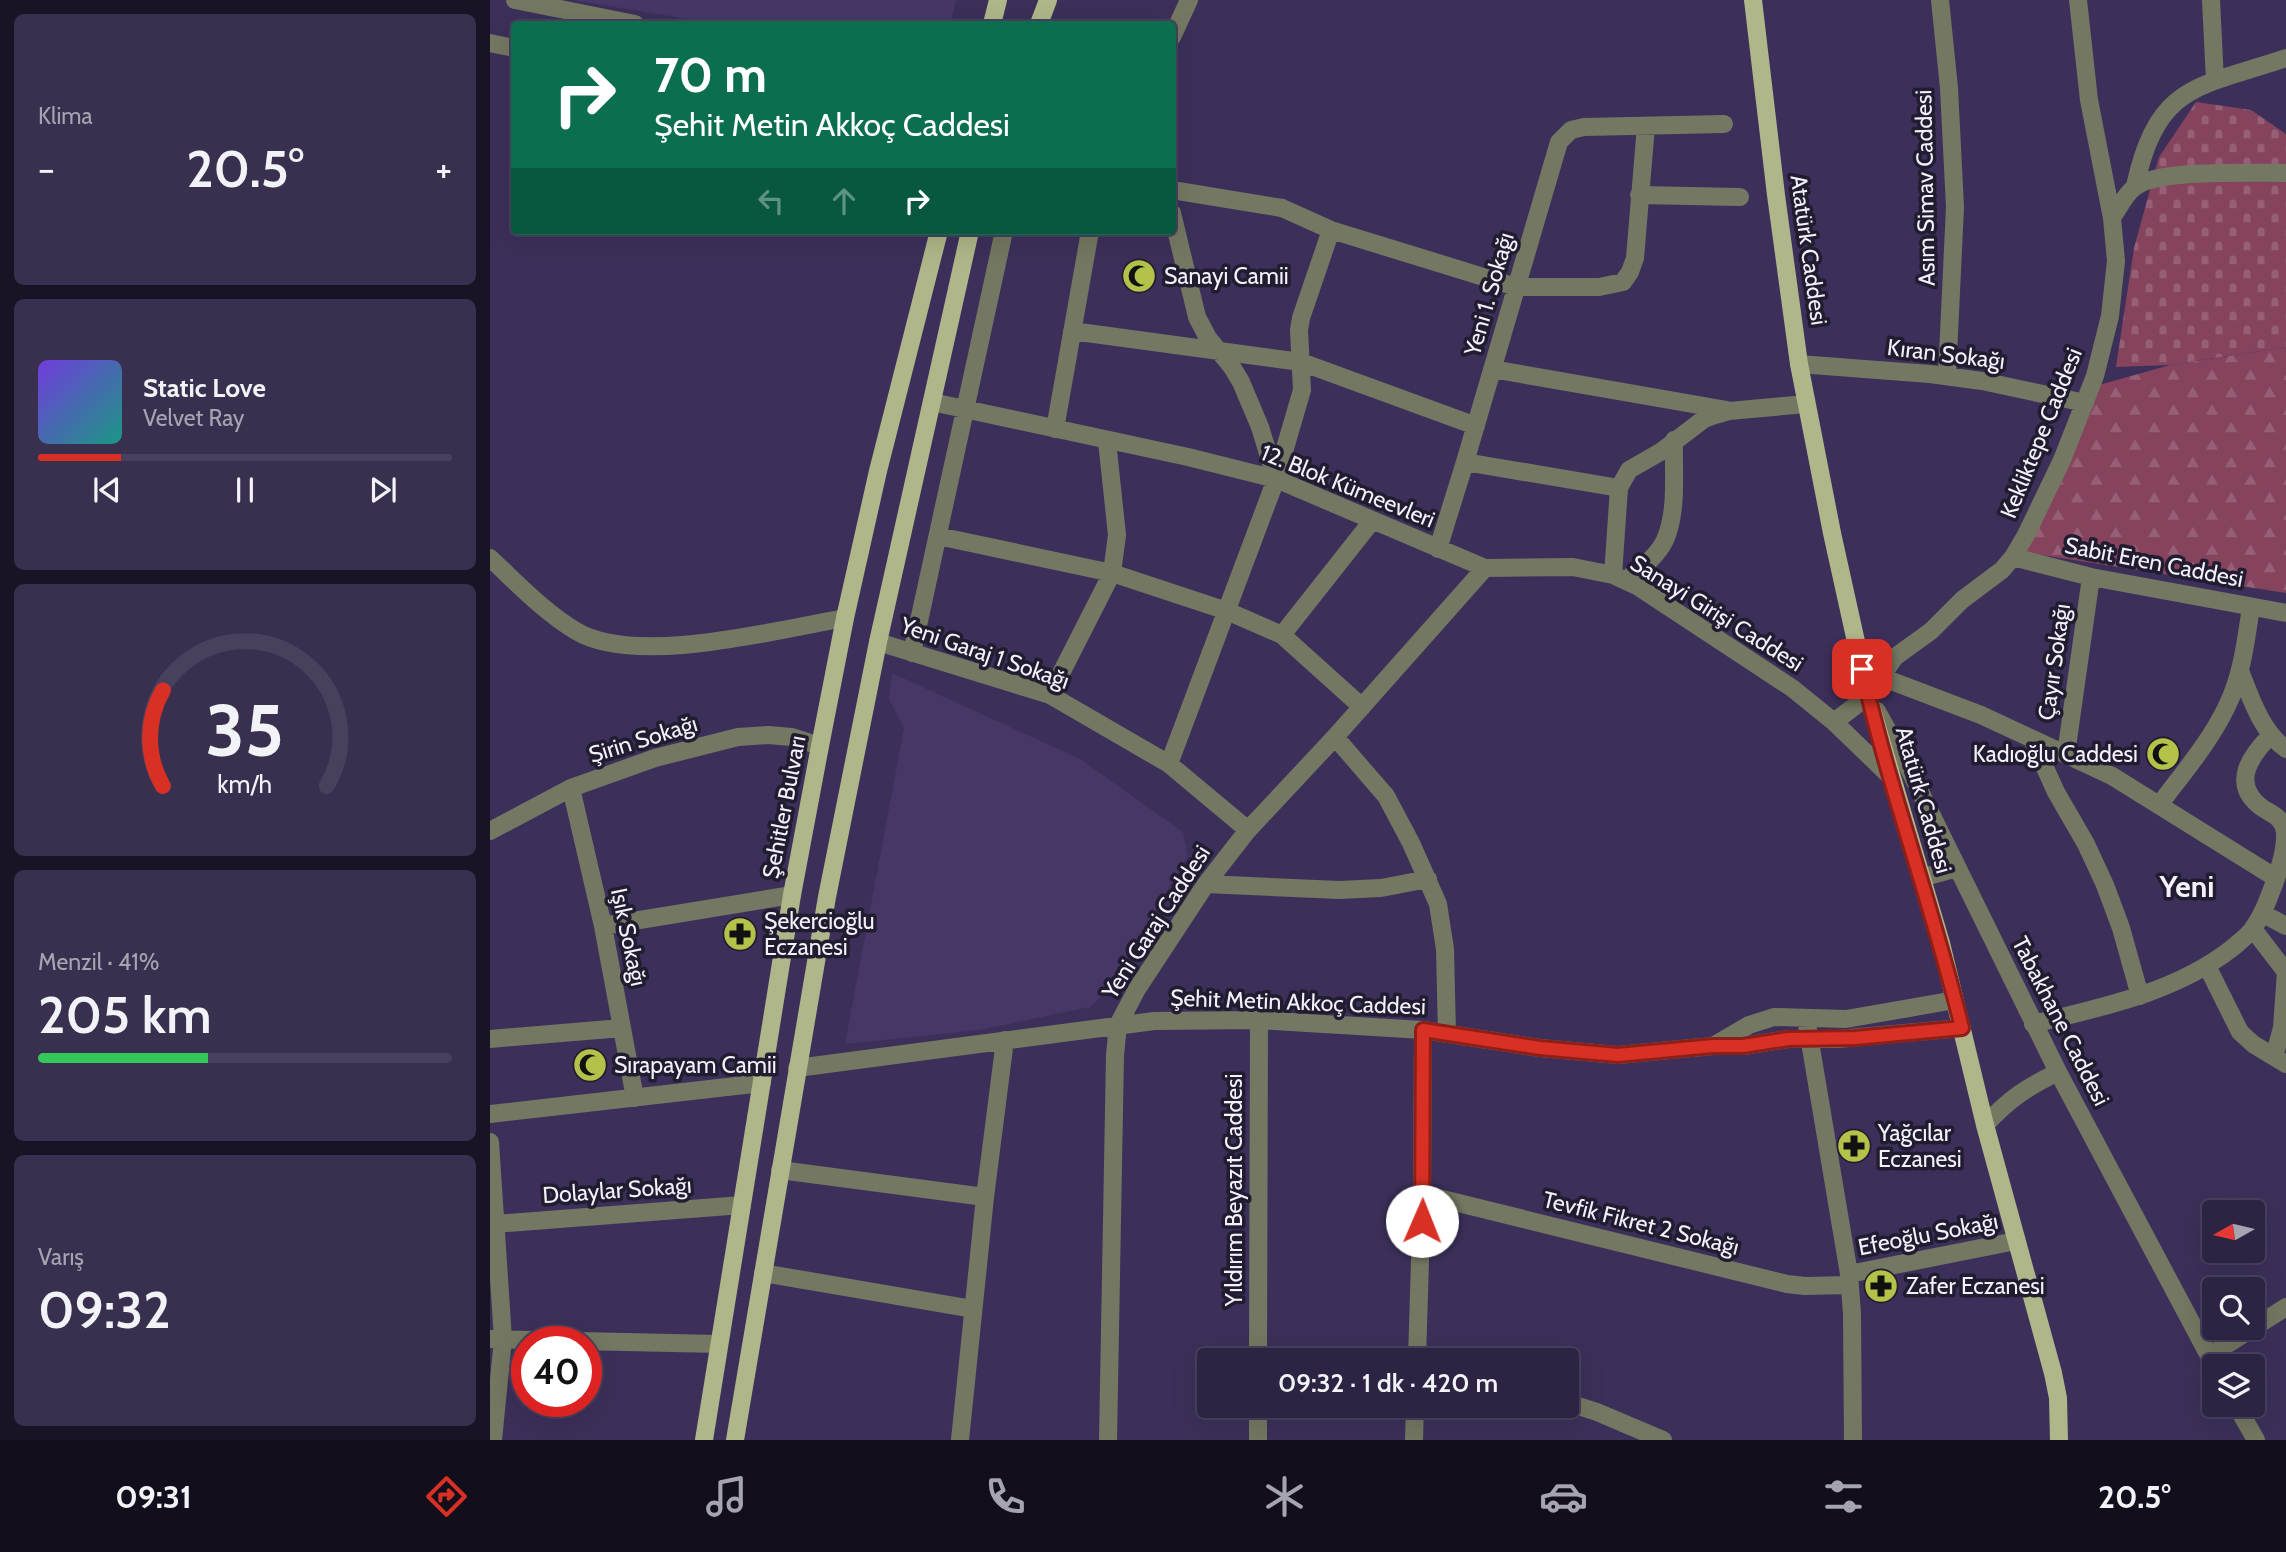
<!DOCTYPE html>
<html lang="tr">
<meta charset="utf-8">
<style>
:root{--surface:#2d2444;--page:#39304f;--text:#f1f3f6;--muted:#a7a4b2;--line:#48415d;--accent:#d93025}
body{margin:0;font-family:Cabin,sans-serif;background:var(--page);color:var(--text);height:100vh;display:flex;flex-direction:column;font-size:26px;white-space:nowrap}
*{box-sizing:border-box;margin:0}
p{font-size:23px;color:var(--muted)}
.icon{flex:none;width:38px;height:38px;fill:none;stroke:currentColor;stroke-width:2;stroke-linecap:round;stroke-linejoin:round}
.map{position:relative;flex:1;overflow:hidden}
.panel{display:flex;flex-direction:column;gap:14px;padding:14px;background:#191425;width:490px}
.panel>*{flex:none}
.top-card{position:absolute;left:21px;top:21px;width:665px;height:214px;border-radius:7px;box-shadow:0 7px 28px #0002,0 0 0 2px var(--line);background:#0b6e4f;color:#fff;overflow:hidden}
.needle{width:46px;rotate:262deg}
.tools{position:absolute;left:1712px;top:1200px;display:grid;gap:14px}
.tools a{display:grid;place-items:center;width:63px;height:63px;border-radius:7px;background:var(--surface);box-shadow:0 7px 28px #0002,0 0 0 2px var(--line);font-size:35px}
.speed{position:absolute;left:21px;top:1326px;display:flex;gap:14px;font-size:35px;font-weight:700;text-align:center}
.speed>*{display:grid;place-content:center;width:91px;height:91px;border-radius:50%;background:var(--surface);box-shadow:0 7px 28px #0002,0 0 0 2px var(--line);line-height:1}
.speed .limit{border:10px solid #d22;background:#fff;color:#111}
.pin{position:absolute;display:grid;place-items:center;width:60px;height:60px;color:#fff;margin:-30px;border-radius:14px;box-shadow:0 4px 10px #0006}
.me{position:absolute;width:77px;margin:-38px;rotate:1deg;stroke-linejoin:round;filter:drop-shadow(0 0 5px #0008)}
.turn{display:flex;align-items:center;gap:24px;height:147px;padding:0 28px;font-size:32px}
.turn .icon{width:91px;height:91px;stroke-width:2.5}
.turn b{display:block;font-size:49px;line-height:60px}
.lanes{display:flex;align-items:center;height:66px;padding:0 28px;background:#0003;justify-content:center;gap:35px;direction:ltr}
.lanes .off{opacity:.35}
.big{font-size:52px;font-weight:600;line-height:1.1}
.panel .widget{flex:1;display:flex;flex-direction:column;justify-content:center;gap:10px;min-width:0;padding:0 24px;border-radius:10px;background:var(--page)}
.panel .dial{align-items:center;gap:0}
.dial svg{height:182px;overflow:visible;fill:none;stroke:var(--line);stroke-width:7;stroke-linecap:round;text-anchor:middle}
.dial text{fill:var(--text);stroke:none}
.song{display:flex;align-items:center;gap:21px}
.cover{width:84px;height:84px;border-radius:10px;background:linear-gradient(135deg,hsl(260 70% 55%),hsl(170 70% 35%))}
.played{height:7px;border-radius:4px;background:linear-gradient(90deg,var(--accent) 20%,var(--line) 20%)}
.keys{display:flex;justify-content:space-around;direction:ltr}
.heat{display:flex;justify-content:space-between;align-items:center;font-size:38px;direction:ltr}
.charge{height:10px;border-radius:5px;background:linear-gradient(90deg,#34c759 41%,var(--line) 0)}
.trip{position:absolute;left:707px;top:1348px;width:382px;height:70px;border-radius:7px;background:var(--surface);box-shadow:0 7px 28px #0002,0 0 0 2px var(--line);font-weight:600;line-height:70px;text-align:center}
.menu{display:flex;height:112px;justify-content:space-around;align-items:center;background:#120e1b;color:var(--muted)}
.menu .icon{width:49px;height:49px}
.menu .active{color:var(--accent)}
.menu b{font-size:32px;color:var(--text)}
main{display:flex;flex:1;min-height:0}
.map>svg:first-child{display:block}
.built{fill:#463767}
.forest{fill:url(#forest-firs)}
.cemetery{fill:url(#cemetery-stones)}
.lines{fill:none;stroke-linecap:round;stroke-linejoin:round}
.minor{stroke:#747862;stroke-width:18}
.major{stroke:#afb689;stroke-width:18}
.route-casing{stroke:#8d1f18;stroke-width:18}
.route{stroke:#d93025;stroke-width:12}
.labels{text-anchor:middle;stroke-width:7;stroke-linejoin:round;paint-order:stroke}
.street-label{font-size:23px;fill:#f4f1fc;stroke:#211c2f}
.poi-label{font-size:23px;fill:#f4f1fc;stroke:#211c2f;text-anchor:start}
.district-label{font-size:30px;font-weight:bold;fill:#f4f1fc;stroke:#211c2f}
</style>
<main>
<section class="panel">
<div class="widget"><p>Klima</p>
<div class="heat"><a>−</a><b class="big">20.5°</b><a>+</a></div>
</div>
<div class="widget">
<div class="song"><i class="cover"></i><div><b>Static Love</b><p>Velvet Ray</p></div></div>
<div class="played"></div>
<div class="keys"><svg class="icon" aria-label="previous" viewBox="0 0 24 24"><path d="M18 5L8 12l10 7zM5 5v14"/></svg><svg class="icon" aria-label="pause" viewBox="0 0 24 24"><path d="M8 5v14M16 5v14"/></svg><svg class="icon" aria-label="next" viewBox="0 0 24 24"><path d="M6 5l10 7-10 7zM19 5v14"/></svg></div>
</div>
<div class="widget dial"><svg viewBox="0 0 100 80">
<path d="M14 69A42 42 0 1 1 86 69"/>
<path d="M14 69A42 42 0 0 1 14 27" stroke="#d93025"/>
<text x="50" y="56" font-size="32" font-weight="700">35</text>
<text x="50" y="72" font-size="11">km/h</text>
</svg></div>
<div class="widget"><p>Menzil · 41%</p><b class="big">205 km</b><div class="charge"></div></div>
<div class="widget"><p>Varış</p><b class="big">09:32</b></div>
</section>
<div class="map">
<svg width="1796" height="1440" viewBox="0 0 1796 1440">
<defs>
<pattern id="forest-firs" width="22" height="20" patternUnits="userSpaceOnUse" patternTransform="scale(1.75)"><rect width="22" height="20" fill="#85435e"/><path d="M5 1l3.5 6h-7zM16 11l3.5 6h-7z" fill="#975f76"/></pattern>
<pattern id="cemetery-stones" width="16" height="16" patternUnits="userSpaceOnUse" patternTransform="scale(1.75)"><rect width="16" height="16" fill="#85435e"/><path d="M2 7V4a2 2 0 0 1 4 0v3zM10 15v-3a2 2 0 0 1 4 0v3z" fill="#975f76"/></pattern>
</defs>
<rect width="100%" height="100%" fill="#3c305a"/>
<path class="built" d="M 84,0 L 466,0 L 460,24 L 226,24 Z
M 402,673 L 590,759 L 693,832 L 698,856 L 618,990 L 600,1007 L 489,1030 L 355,1044 L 414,728 L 399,699 Z"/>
<path class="forest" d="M 1796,347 L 1796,593 L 1532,552 L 1609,385 L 1680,365 Z"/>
<path class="cemetery" d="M 1706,102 L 1761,110 L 1796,134 L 1796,347 L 1680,365 L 1626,367 L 1644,248 L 1669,157 Z"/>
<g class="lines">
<path class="minor" d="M 25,0 L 145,24
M 1450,0 L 1459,88 L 1465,207 L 1457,376
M 1721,0 L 1725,81
M 682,37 L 699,0
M 0,43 L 24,48
M 1645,186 C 1668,83 1707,88 1796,58
M 682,190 L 792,208 L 841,230 L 1026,287 L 1109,287 L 1133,282 L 1140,272 L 1145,258 L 1156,126
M 1149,195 L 1250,197
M 682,213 L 707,317 L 718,338 L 742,367 L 751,382 L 770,427 L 786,479
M 1622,218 C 1629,208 1635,194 1645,187 C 1667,169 1765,173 1796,173
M 582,331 L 811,362 L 986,426
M 1309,364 L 1440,374 L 1492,381 L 1595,403
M 1002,369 L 1237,410
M 442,402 L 698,457 L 786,479 L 995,568 L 1083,567 L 1123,575 L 1147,586 L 1302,688 L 1344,722 L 1400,776
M 565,429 L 600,231
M 975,462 L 1129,488
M 448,536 L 622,573 L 737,611 L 792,635 L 872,707
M 948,549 L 975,462 L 1069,142 L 1081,130 L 1094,127 L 1234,124
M 1523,557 L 1601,577 L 1796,613
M 0,558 C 27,583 54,612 86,631 C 146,667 286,630 355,618
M 1123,575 L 1129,488 L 1139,470 L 1172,451 L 1214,419 L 1225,415 L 1239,411 L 1316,404
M 1136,580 C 1150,569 1167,557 1175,540 C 1188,510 1183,472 1184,440
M 792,635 L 882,521
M 388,642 L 560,695 L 679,764 L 758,830
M 422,653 L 514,231
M 1750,671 C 1761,698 1771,731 1796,749
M 1391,677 L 1491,715 L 1622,776 L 1786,878
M 560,695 L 622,573 L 627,535 L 617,441
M 1387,711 L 1418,767 L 1568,1072 L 1725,1367
M 1344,722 L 1378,696 L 1405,657 L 1441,631 L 1472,600 L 1512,570 L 1523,557 L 1536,535 L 1572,460 L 1605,376 L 1620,316 L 1626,261 L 1622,218 L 1599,100 L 1588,0
M 845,737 L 896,796 L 921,843 L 948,904 L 955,949 L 957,1034
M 1542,739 L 1566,792 L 1596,844 L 1615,885 L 1631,928 L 1650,996
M 1576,754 L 1601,577
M 679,764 L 786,479 L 812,390 L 809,330 L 811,318 L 841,230
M 81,788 L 113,926 L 145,1098
M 1670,804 C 1693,773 1720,742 1737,706 C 1752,676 1756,640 1761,607
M 0,831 L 81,788 L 165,758 L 248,737 L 278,735 L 302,737 L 330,746
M 1431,878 L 1467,868
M 716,884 L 849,890 L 891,888 L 938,879
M 1772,913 L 1796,926
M 113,926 L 302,895
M 1763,929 L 1796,972 L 1792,1028 L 1784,1057
M 1717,966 L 1750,1032 L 1763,1044 L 1796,1064
M 1316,1018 L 1359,1274 L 1362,1314 L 1363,1440
M 1543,1024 C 1612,1007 1684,993 1741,949 C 1748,943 1755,938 1761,931 C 1772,917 1778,900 1784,884 C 1790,868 1796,849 1795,832 C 1793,817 1781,814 1771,807 C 1740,783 1761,755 1781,735
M 0,1039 L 132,1028
M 1223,1046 L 1259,1025 L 1284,1017 L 1356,1019 L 1465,1000
M 307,1068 L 664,1021 L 769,1020 L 933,1030 L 1050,1048 L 1128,1055 L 1223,1046 L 1253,1046 L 1298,1039 L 1348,1039 L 1472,1028
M 0,1114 L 272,1083
M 1495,1125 C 1520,1098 1536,1088 1568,1072
M 0,1142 L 13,1339 L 3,1440
M 290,1170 L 495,1197
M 932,1194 L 1297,1284 L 1315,1286 L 1360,1285
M 5,1224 L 252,1205
M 273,1273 L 483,1309
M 1359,1274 L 1526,1241
M 0,1339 L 229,1344
M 928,1352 L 949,1360
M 1719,1356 L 1796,1307
M 768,1360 L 769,1020
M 927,1360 L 932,1194 L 933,1030
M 1076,1402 L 1107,1412 L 1173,1440
M 1746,1405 L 1766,1440
M 470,1440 L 495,1197 L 515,1040
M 618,1440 L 625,1055 L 628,1025 L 647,989 L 716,884 L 740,853 L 758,830 L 845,737 L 995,568
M 768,1440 L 768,1405
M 924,1440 L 925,1405"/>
<path class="major" d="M 1263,0 L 1286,195 L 1309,364 L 1342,533 L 1378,696 L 1451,943 L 1495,1125 L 1563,1373 L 1568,1398 L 1569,1440
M 502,24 L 508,0
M 549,24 L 558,0
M 214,1440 L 302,895 L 330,746 L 355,618 L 388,471 L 449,231
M 245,1440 L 337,897 L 388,642 L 480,231"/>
</g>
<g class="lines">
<g class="route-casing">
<path id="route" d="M 932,1221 L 933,1030 L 1050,1048 L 1128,1055 L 1223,1046 L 1253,1046 L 1298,1039 L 1365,1038 L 1472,1028 C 1443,907 1399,790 1372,669"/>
</g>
<use href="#route" class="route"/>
</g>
<defs>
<g id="mosque-disc" transform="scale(1.75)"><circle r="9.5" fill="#b4c24a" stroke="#211c2f"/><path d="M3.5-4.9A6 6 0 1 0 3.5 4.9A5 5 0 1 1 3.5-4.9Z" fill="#111"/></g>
<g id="pharmacy-disc" transform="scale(1.75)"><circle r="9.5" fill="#b4c24a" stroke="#211c2f"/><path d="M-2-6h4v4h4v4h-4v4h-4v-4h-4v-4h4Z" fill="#111"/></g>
</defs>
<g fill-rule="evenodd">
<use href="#mosque-disc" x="649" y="276"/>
<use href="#mosque-disc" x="1673" y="754"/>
<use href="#pharmacy-disc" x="250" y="934"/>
<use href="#mosque-disc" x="100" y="1065"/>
<use href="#pharmacy-disc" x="1364" y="1146"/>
<use href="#pharmacy-disc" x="1391" y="1286"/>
</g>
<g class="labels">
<g class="street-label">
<text transform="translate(1435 188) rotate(-91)" y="8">Asım Simav Caddesi</text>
<text transform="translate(1319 250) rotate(82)" y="8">Atatürk Caddesi</text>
<text transform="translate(999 294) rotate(-74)" y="8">Yeni 1. Sokağı</text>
<text transform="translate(1456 354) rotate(7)" y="8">Kıran Sokağı</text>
<text transform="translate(1551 433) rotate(-68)" y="8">Kekliktepe Caddesi</text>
<text transform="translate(858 486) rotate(22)" y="8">12. Blok Kümeevleri</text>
<text transform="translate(1664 562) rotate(11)" y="8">Sabit Eren Caddesi</text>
<text transform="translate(1227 613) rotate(32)" y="8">Sanayi Girişi Caddesi</text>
<text transform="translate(495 653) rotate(19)" y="8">Yeni Garaj 1 Sokağı</text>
<text transform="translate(1564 662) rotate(-82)" y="8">Çayır Sokağı</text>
<text transform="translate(153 739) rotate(-17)" y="8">Şirin Sokağı</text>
<text transform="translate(1434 800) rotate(74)" y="8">Atatürk Caddesi</text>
<text transform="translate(294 807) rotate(-79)" y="8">Şehitler Bulvarı</text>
<text transform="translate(666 922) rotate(-57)" y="8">Yeni Garaj Caddesi</text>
<text transform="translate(139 937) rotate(78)" y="8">Işık Sokağı</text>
<text transform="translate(808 1002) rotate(2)" y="8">Şehit Metin Akkoç Caddesi</text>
<text transform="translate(1571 1021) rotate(63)" y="8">Tabakhane Caddesi</text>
<text transform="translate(127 1190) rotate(-4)" y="8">Dolaylar Sokağı</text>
<text transform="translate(744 1190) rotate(-90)" y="8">Yıldırım Beyazıt Caddesi</text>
<text transform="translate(1151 1223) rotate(14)" y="8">Tevfik Fikret 2 Sokağı</text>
<text transform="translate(1438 1234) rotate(-11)" y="8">Efeoğlu Sokağı</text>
</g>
<g class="poi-label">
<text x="674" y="284">Sanayi Camii</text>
<text x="1648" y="762" text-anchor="end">Kadıoğlu Caddesi</text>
<text x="274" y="929">Şekercioğlu<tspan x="274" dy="26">Eczanesi</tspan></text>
<text x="124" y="1073">Sırapayam Camii</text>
<text x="1388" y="1141">Yağcılar<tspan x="1388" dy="26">Eczanesi</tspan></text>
<text x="1416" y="1294">Zafer Eczanesi</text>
</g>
<g class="district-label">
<text x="1697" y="897">Yeni</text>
</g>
</g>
</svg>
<div class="tools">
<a><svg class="needle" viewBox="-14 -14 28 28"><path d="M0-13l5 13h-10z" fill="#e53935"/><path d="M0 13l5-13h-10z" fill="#a7a4b2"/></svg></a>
<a><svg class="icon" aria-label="search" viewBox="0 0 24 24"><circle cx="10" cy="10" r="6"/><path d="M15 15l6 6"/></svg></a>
<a><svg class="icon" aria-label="layers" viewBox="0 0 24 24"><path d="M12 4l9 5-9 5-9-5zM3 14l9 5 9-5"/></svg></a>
</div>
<div class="speed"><div class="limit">40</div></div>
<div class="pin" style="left:1372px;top:669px;background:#d93025"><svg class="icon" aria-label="arrive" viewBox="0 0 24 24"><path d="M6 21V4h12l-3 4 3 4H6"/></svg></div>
<svg class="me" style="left:932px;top:1221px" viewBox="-20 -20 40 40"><circle r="19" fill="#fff"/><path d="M0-13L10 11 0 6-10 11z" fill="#d93025"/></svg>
<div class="trip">09:32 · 1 dk · 420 m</div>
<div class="top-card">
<div class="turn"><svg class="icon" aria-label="right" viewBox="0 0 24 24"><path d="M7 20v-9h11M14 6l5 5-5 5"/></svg><div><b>70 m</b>Şehit Metin Akkoç Caddesi</div></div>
<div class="lanes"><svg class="icon off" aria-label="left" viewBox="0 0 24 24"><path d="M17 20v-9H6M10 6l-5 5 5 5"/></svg><svg class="icon off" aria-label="ahead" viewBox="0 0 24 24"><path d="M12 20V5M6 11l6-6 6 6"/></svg><svg class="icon" aria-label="right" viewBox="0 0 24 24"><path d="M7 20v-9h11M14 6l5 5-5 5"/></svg></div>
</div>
</div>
</main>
<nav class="menu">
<b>09:31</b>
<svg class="icon active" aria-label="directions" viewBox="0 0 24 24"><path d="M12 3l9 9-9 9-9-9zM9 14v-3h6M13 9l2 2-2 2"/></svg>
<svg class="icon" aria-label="music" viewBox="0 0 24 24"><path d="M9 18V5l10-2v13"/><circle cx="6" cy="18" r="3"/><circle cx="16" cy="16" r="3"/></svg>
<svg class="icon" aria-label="phone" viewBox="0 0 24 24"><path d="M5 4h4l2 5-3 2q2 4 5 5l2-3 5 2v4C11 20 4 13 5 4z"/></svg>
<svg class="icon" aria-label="climate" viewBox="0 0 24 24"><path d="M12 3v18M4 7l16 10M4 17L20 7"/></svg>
<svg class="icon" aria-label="car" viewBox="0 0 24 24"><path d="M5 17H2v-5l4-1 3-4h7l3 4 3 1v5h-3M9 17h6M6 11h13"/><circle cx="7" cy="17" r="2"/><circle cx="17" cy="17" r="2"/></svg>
<svg class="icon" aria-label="filters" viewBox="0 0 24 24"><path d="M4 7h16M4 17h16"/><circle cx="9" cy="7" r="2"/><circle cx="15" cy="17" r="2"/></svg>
<b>20.5°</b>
</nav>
